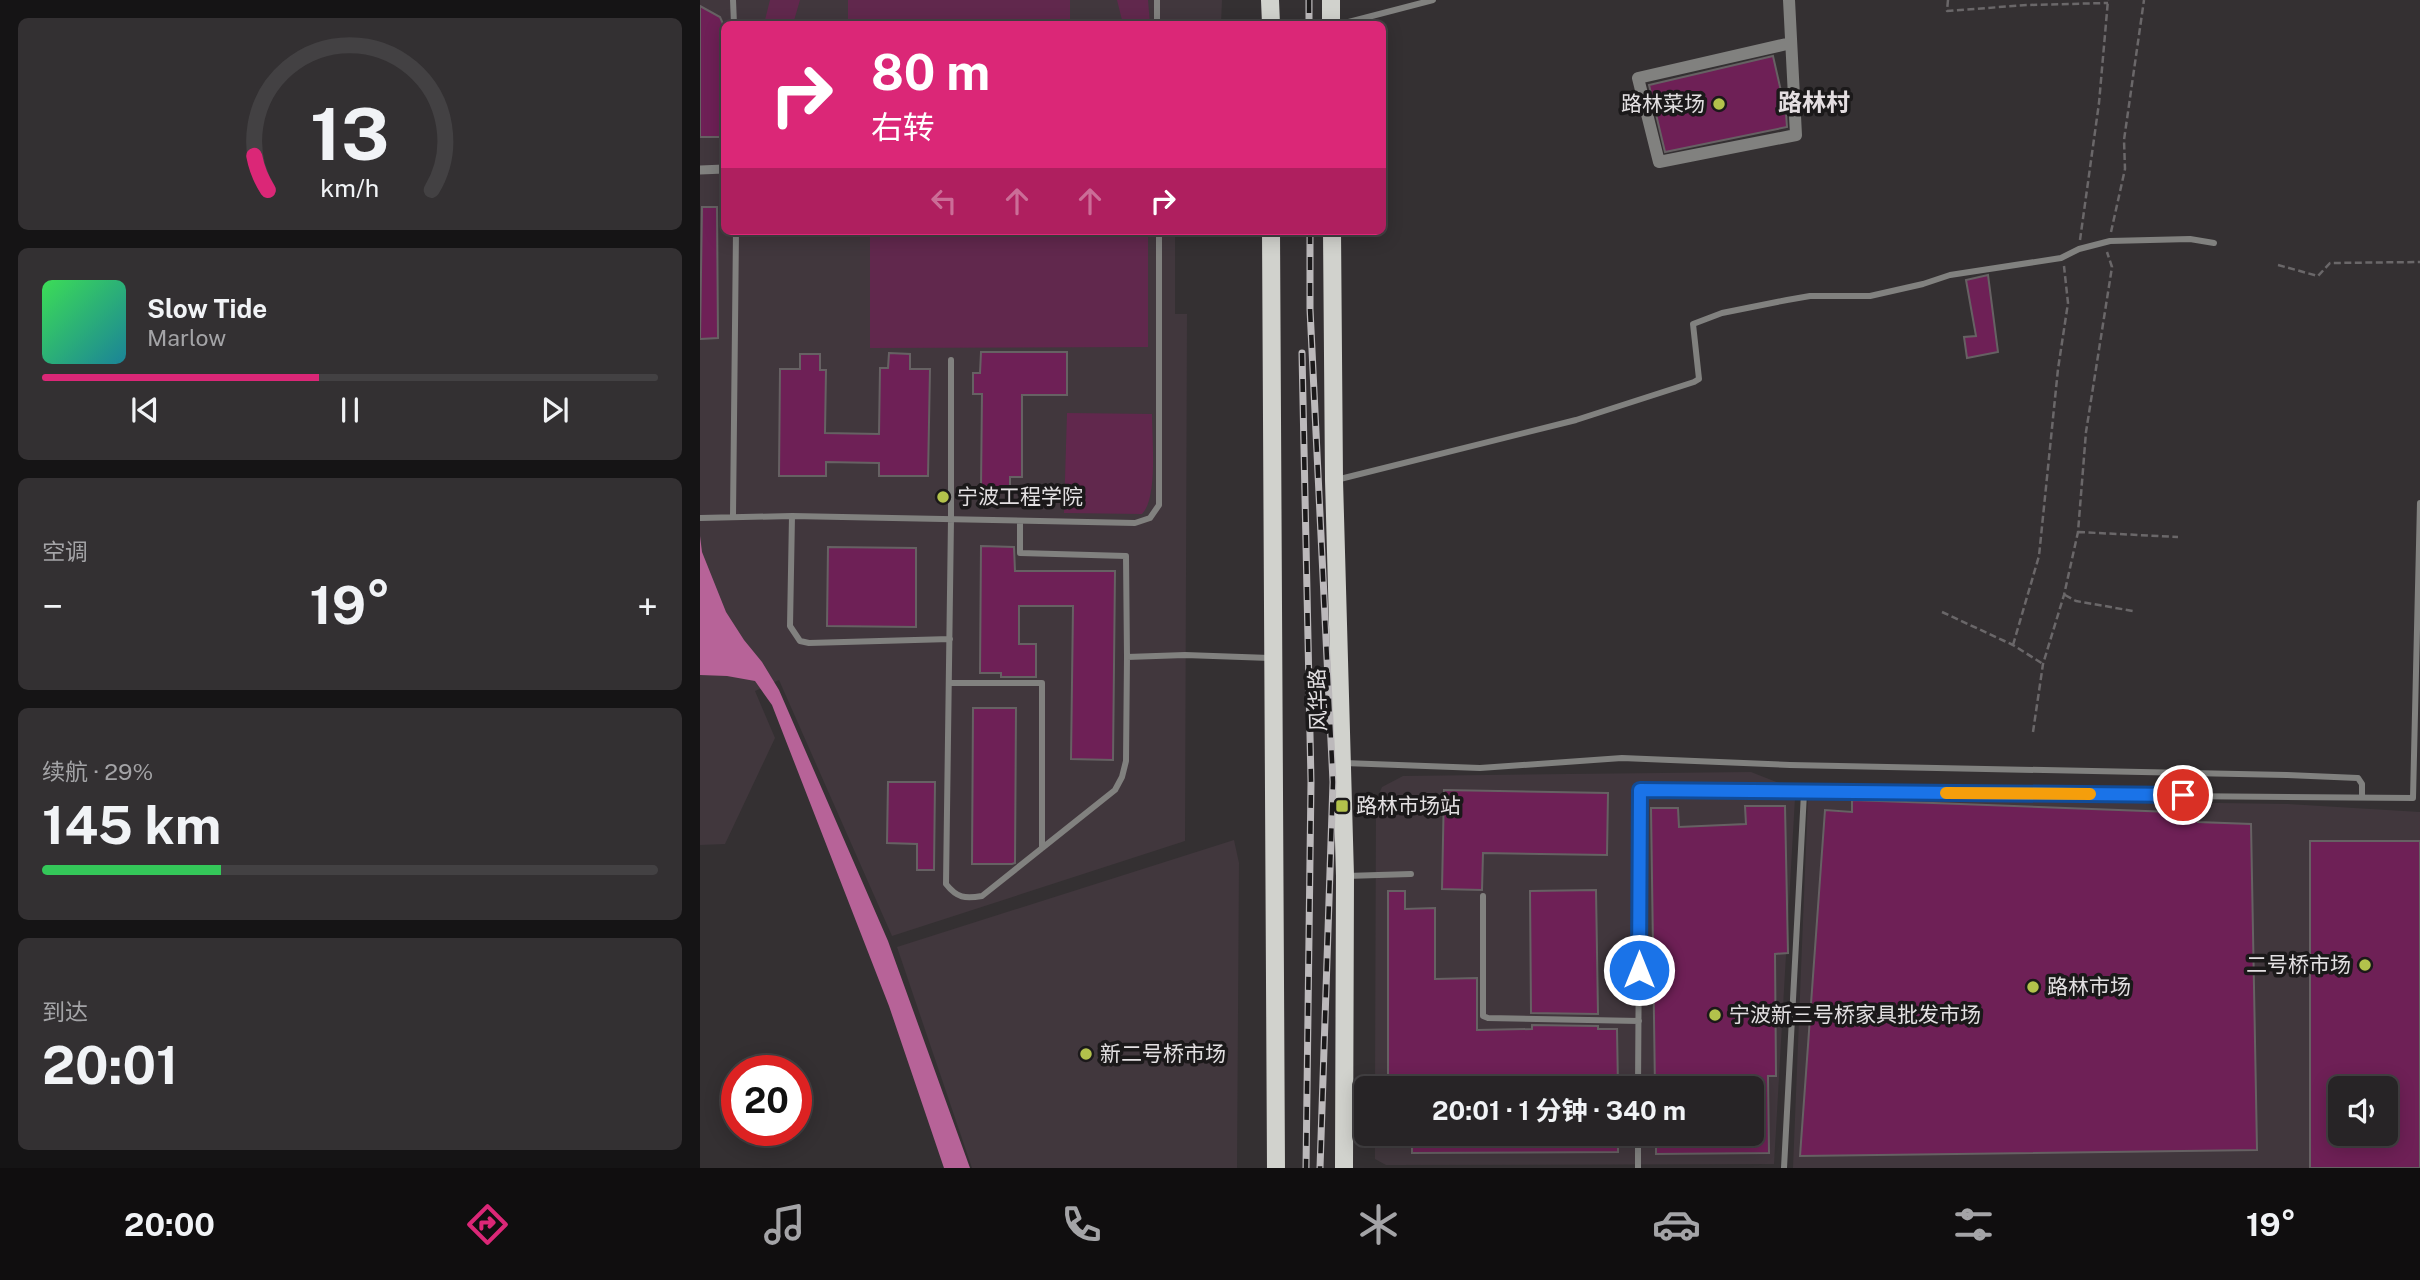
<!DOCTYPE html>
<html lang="zh">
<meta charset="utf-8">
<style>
:root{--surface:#272426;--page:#333032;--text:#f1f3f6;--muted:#a4a4a7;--line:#434143;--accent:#db2777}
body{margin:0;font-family:"Public Sans","Noto Sans SC",sans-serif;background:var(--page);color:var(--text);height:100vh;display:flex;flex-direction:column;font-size:26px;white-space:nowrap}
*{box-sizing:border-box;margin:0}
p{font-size:23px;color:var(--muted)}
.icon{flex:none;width:38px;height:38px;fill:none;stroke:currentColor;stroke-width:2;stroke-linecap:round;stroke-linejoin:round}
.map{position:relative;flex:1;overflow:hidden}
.details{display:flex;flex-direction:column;gap:18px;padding:18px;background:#151415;width:700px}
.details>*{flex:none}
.hud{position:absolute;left:21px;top:21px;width:665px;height:214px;border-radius:10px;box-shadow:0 4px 18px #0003,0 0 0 2px var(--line);background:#db2777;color:#fff;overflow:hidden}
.controls{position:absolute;left:1628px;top:1076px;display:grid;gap:14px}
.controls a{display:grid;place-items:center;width:70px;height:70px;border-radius:10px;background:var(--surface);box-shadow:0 4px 18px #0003,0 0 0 2px var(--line);font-size:35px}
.speed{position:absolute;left:21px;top:1055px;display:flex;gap:14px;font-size:35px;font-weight:700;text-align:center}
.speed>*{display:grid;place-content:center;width:91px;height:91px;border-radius:50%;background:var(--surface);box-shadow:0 4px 18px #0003,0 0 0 2px var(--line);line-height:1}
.speed .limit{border:10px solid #d22;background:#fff;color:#111}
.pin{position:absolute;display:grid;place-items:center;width:60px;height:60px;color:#fff;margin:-30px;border:4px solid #fff;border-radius:50%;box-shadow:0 2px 7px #0007}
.me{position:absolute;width:77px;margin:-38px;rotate:0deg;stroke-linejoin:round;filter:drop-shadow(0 0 5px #0008)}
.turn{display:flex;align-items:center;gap:24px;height:147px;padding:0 35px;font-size:32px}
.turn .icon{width:91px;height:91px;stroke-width:2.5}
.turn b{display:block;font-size:49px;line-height:60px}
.lanes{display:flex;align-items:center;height:66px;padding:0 35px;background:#0003;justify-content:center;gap:35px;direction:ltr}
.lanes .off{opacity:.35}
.big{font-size:52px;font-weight:700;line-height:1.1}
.details .tile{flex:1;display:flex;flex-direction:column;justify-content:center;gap:10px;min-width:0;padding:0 24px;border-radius:10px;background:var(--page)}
.details .dial{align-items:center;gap:0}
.dial svg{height:182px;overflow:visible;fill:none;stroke:var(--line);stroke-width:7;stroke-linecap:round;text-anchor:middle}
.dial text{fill:var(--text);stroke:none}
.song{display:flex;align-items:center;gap:21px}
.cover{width:84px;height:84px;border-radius:10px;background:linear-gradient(135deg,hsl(130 70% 55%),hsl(190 70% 35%))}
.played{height:7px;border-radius:4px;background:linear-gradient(90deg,var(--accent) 45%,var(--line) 45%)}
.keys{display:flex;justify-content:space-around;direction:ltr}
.heat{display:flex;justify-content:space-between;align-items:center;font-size:38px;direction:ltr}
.charge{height:10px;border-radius:5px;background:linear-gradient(90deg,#34c759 29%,var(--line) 0)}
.trip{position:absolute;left:654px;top:1076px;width:410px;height:70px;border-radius:10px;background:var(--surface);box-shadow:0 4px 18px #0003,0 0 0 2px var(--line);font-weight:700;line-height:70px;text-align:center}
.menu{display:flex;height:112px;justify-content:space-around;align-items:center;background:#100e0f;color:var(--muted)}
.menu .icon{width:49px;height:49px}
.menu .active{color:var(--accent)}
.menu b{font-size:32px;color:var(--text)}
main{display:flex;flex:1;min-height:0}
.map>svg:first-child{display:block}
.built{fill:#41373d;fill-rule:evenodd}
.green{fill:#61284d}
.water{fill:#b76398}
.building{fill:#6e2056;stroke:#666163;stroke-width:2;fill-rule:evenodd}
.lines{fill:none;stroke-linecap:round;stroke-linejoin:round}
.path{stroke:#6a6769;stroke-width:2.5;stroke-dasharray:7 3.5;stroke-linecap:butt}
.service{stroke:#81817f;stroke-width:6}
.pedestrian{stroke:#81817f;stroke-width:9}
.minor{stroke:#81817f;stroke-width:12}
.primary{stroke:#d1d2cd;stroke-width:18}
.rail-casing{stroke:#bcb9bb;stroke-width:7}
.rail{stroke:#1b191a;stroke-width:4.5;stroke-dasharray:13;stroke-linecap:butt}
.route-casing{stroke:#114b97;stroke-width:18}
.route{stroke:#1a73e8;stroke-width:12}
.slow{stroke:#f59e0b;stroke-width:12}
.poi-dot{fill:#b3c24b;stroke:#1b191a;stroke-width:2.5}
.labels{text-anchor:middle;stroke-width:7;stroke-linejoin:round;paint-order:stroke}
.poi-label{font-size:21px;fill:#e3e0e2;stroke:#1b191a;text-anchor:start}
.street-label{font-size:21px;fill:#e3e0e2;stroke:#1b191a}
.quarter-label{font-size:24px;font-weight:bold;fill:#e4dee1;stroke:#1b191a}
</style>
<main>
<section class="details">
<div class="tile dial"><svg viewBox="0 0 100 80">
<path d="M14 69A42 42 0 1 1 86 69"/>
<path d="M14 69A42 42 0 0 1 8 54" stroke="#db2777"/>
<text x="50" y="56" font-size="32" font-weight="700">13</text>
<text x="50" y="72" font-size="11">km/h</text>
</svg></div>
<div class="tile">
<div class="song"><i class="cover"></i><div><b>Slow Tide</b><p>Marlow</p></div></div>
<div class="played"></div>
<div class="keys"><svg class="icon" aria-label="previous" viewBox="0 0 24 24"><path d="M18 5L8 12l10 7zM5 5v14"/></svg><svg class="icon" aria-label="pause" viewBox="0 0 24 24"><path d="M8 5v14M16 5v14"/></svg><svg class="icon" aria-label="next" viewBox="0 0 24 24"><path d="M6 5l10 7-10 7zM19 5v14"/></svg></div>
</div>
<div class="tile"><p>空调</p>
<div class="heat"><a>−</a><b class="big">19°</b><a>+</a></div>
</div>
<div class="tile"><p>续航 · 29%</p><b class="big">145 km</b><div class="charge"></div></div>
<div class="tile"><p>到达</p><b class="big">20:01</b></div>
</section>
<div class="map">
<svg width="1720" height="1168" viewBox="0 0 1720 1168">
<rect width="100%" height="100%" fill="#343032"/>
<path class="built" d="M 0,0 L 522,0 L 521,24 L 24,24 L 24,231 L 475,231 L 475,314 L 487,314 L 485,841 L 192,936 L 79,680 L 55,691 L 75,738 L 25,844 L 0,845 Z
M 1051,772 L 1079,783 L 1095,798 L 1074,1164 L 686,1165 L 675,1159 L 675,1134 L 1052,1134 L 1052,1088 L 675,1088 L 676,801 L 682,787 L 703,776 Z
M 1108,797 L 1588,804 L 1720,812 L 1720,1168 L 1093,1168 ZM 1640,1088 L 1685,1088 L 1685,1134 L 1640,1134 Z
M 534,840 L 539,863 L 537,1168 L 272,1168 L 197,947 Z"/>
<path class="green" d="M 70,0 L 100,0 L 93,24 L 64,24 Z
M 148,0 L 370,0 L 370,24 L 148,24 Z
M 417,0 L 448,0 L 450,24 L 423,24 Z
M 170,231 L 448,231 L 448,347 L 170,348 Z
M 367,413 L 452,414 C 452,438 458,498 442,514 L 364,513 Z"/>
<path class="water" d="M 0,536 L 2,552 L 26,612 L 44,640 L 62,662 L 79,690 L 188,941 L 270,1168 L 244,1168 L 189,1006 L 72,705 L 55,681 L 27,676 L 0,675 Z"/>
<path class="building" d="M 0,6 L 20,17 L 24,26 L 22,137 L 0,137 Z
M 1073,56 L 1086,113 L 1087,127 L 965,152 L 949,85 Z
M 2,207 L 17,207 L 18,338 L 0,339 Z
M 1288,275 L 1298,352 L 1267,358 L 1264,337 L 1276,336 L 1266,280 Z
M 281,352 L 367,352 L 367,395 L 322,395 L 322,477 L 310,477 L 310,488 L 281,488 L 282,394 L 273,394 L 273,373 L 280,373 Z
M 189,353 L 210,354 L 210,369 L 230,369 L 228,476 L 179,476 L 179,463 L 126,462 L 126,476 L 79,476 L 80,369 L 100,369 L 100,354 L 120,354 L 120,370 L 126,370 L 125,433 L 179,434 L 180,368 L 188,368 Z
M 281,546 L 314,547 L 315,571 L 415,571 L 413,760 L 371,759 L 373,606 L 319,606 L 319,644 L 336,644 L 336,677 L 301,677 L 301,673 L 280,673 Z
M 128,547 L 216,548 L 216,627 L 127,626 Z
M 273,708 L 316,708 L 315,863 L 312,864 L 272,864 Z
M 188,782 L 235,782 L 234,870 L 217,870 L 217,844 L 187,843 Z
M 744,790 L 908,793 L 907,855 L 783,853 L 782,890 L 742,889 Z
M 1152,800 L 1498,813 L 1498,822 L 1551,824 L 1557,1150 L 1100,1156 L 1125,810 L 1152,812 Z
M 1045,806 L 1085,806 L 1088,953 L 1075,954 L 1076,1076 L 1068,1076 L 1069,1153 L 956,1154 L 956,1134 L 1052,1134 L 1052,1088 L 955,1088 L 951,808 L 978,808 L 979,827 L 1046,824 Z
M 1610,841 L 1720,841 L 1720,1168 L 1610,1168 ZM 1640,1088 L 1685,1088 L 1685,1134 L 1640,1134 Z
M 896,890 L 898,1014 L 831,1013 L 830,891 Z
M 688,891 L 705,891 L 705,909 L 735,908 L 735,979 L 777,978 L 777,1030 L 832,1029 L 832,1025 L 898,1026 L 898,1029 L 917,1029 L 918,1088 L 688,1088 Z
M 712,1134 L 918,1134 L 918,1152 L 712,1153 Z"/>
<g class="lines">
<path class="path" d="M 1248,0 L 1247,11 L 1327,5 L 1408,3
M 1411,232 L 1425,169 L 1424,140 L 1444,0
M 1380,240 L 1399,103 L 1408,0
M 1578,265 L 1618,276 L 1630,263 L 1720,262
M 1378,532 L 1478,537
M 1365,595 L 1376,601 L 1433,611
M 1242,612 L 1313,645 L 1343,664
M 1313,645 L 1339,556 L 1358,369 L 1368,303 L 1364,266
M 1333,732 L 1343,664 L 1364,595 L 1378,532 L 1386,432 L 1412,267 L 1407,252"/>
<path class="service" d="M 33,0 L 34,24
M 457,0 L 457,24
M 641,24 L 733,0
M 251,360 L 251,519 L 246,884 C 257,898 265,899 282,896 L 415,790 L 422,777 L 426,761 L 427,657
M 636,480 L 876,420 L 994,382 L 999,379 L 993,324 L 1022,313 L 1087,300 L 1110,296 L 1170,296 L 1223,284 L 1250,275 L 1361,258 L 1379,249 L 1410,241 L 1490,239 L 1514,243
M 33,516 L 36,231
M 92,516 L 90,626 L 100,641 L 109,643 L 250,639
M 0,518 L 92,516 L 435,523 L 450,518 L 459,505 L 459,231
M 320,521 L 320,553 L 426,556 L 427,657 L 485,655 L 570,658
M 249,683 L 342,683 L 342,848
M 644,763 L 780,768 L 922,758 L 1090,765 L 1587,775 L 1658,778 L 1662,784 L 1662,797
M 1104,793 L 1713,798 L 1720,503
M 646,876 L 711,874
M 783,896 L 783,1016 L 788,1018 L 939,1021
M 938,1088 L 940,790 L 1104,793 L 1084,1168
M 938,1168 L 938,1134"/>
<path class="pedestrian" d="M 0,170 L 24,169"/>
<path class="minor" d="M 1089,0 L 1096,135 L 959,162 L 938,78 L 1091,43"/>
<path class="primary" d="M 570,0 L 571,24
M 631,0 L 631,24
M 571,231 L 576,1168
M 632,231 L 634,480 L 645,876 L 644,1168"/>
<g class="rail-casing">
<path id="rail" d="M 609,0 L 609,24
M 610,231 L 610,309 L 633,782 L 620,1168
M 602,353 L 611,782 L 606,1168"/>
</g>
<use href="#rail" class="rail"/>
</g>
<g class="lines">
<g class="route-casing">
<path id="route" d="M 939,970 L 940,790 L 1483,795"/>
</g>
<use href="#route" class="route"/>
<path class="slow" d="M 1246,793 L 1390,794"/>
</g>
<g class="poi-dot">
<circle cx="1019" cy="104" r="7"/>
<circle cx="243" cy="497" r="7"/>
<rect x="635" y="799" width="14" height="14" rx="3.5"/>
<circle cx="1665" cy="965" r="7"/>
<circle cx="1333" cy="987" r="7"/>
<circle cx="1015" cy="1015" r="7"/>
<circle cx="386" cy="1054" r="7"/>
</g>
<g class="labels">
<g class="poi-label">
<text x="1005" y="111" text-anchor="end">路林菜场</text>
<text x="257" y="504">宁波工程学院</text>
<text x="656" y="813">路林市场站</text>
<text x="1651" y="972" text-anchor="end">二号桥市场</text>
<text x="1347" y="994">路林市场</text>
<text x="1029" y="1022">宁波新三号桥家具批发市场</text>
<text x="400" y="1061">新二号桥市场</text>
</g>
<g class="street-label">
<text transform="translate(618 700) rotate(-92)" y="7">风华路</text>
</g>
<g class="quarter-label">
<text x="1114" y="111">路林村</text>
</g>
</g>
</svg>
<div class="controls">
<a><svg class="icon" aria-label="sound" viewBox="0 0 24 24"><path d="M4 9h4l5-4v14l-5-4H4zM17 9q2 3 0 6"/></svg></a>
</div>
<div class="speed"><div class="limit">20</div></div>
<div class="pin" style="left:1483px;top:795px;background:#d93025"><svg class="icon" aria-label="arrive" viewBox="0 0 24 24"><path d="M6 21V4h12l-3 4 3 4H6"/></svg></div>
<svg class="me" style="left:939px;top:970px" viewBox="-20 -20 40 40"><circle r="17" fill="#1a73e8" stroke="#fff" stroke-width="3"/><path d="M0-11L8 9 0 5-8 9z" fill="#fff"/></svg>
<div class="trip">20:01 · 1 分钟 · 340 m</div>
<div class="hud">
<div class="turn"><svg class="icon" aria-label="right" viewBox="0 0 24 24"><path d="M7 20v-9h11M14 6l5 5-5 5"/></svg><div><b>80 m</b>右转</div></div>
<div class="lanes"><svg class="icon off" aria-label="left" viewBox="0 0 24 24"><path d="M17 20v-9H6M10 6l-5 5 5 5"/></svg><svg class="icon off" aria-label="ahead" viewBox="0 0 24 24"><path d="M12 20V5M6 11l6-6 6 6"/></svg><svg class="icon off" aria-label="ahead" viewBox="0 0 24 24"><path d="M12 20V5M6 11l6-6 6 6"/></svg><svg class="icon" aria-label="right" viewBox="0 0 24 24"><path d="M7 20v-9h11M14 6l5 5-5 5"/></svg></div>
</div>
</div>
</main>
<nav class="menu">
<b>20:00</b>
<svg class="icon active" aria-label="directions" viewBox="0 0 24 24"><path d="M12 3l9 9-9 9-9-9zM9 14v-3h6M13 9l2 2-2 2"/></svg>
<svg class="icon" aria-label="music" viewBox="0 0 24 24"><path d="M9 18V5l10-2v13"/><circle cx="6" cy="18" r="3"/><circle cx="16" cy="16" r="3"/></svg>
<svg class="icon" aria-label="phone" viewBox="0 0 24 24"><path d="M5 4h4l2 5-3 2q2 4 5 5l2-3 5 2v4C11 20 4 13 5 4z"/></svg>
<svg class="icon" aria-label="climate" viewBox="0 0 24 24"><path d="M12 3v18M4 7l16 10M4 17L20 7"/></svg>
<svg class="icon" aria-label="car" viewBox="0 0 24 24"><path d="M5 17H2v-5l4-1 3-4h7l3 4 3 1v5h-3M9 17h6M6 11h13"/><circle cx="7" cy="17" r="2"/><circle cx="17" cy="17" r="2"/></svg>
<svg class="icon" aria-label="filters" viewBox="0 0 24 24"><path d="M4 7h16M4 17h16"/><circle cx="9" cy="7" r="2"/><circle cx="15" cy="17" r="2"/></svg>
<b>19°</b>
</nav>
